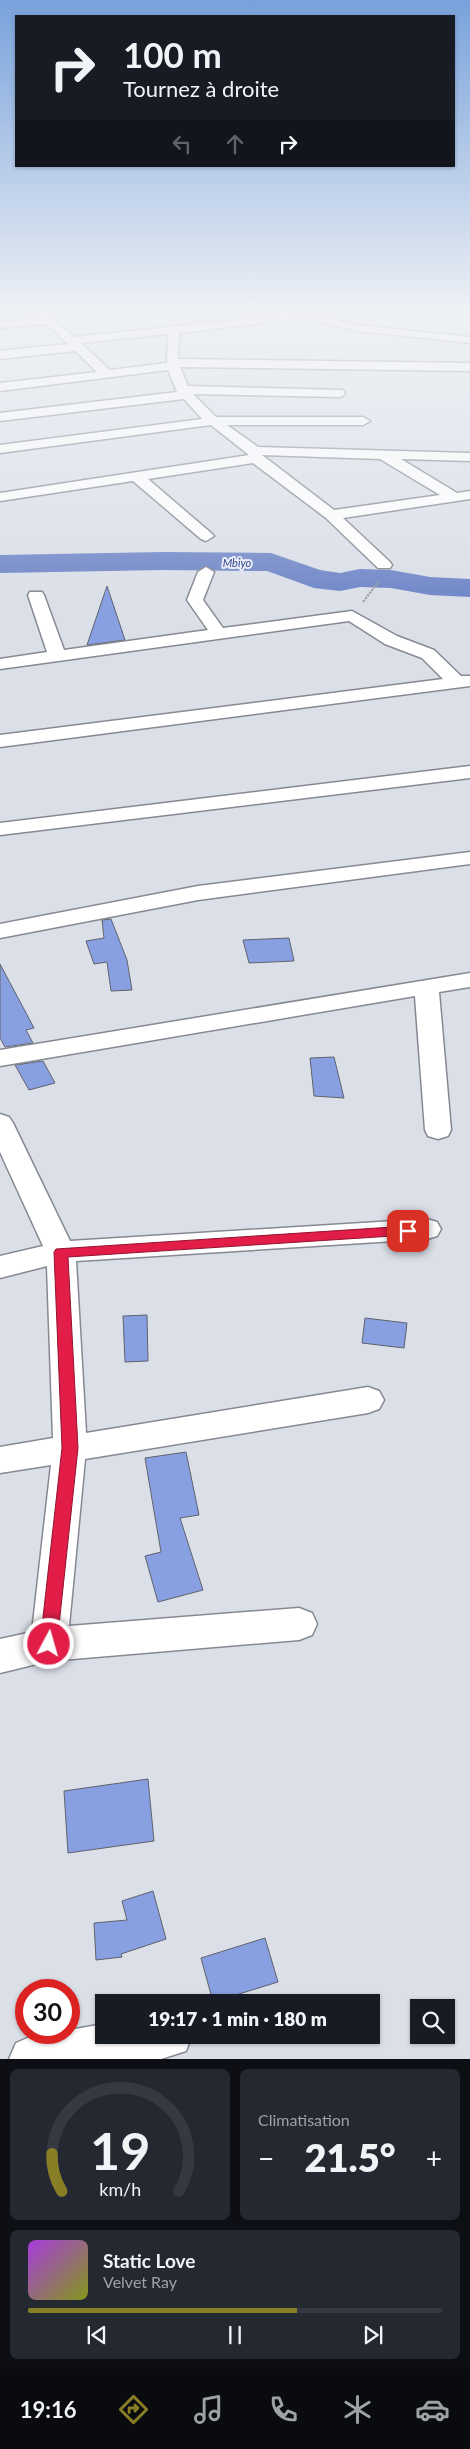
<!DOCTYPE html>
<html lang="fr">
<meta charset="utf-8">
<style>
:root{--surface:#171b24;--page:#242831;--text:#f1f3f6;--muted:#9ea1a6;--line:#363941;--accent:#887e25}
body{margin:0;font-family:Lato,sans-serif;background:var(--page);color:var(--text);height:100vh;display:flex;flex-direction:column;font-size:19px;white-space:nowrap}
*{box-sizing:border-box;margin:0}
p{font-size:16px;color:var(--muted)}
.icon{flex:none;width:28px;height:28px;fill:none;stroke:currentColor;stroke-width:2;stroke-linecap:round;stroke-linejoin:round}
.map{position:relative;height:2059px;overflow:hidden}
.drawer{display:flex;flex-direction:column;gap:10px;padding:10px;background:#0d0f14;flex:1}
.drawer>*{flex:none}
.hud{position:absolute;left:15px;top:15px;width:440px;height:152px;border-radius:0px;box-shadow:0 1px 4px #0004;background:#171b24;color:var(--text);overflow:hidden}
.buttons{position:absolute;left:410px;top:1999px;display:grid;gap:10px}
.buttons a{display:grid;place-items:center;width:45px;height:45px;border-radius:0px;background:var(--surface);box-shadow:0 1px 4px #0004;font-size:25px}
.speed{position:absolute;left:15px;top:1979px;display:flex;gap:10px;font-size:25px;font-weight:700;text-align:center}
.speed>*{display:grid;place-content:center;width:65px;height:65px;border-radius:50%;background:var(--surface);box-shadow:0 1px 4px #0004;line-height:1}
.speed .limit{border:8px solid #d22;background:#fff;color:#111}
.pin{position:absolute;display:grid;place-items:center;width:42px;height:42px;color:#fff;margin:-21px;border-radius:10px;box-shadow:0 2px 8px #0006}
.me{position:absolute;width:55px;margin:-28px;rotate:6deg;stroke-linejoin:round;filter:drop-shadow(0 0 4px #0008)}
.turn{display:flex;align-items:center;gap:18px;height:105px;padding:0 25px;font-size:22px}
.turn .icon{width:65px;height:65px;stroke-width:2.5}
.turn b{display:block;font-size:35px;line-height:42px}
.lanes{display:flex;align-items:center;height:48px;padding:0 25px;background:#0003;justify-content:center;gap:25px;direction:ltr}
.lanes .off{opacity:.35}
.big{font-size:38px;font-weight:800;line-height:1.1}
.drawer .tile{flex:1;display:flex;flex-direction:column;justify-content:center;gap:8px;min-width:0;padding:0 18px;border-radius:8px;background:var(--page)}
.drawer .dial{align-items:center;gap:0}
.dial svg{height:130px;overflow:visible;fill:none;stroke:var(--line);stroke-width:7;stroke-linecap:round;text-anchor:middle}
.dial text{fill:var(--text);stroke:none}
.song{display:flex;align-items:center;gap:15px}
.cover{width:60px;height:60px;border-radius:8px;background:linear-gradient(135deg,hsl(280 70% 55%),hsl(70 70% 35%))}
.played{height:5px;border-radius:2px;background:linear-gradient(90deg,var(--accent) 65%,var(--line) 65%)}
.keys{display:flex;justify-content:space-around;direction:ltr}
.heat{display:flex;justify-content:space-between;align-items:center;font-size:28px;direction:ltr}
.drawer .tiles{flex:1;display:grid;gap:10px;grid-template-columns:1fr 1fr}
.tile:last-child{grid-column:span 2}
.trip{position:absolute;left:95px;top:1994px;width:285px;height:50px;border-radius:0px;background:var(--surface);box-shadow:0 1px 4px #0004;font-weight:800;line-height:50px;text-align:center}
.menu{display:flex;height:80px;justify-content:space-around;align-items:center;background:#090b0e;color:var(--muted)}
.menu .icon{width:35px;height:35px}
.menu .on{color:var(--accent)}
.menu b{font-size:22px;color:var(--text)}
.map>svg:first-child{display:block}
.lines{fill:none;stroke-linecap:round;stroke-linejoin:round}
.river{fill:#7187c8;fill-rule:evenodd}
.building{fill:#889fe2;stroke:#60636b}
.minor-casing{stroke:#868992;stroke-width:3}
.path{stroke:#9da0a7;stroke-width:2;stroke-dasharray:2.5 1;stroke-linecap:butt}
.minor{fill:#fff;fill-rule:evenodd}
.route{fill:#e11d48;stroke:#92132f}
.labels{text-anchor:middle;stroke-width:4;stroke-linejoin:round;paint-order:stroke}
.far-water-label{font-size:11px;font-style:italic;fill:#324796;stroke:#e9ecf5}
</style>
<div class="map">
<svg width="470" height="2059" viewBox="0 0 470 2059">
<rect width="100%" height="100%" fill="#dbdfe8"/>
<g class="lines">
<path class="river" d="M 162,552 L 271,553 L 320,570 L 340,573 L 360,569 L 391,570 L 430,577 L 470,579 L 470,597 L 430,595 L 391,588 L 360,587 L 340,591 L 314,588 L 267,571 L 162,570 L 0,573 L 0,555 Z"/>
</g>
<path class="building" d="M 107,586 L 125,640 L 87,645 Z
M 111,919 L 127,960 L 132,990 L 111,991 L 107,962 L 94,964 L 86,941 L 104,938 L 102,920 Z
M 289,938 L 294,961 L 249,963 L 243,940 Z
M 0,964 L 34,1028 L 26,1030 L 33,1043 L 5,1047 L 0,1038 Z
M 334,1057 L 344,1098 L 314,1096 L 310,1058 Z
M 43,1061 L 55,1083 L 29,1090 L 15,1065 Z
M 147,1315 L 148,1361 L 125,1362 L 123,1316 Z
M 365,1318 L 407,1323 L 404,1348 L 362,1343 Z
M 186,1452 L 199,1515 L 180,1518 L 203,1590 L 158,1602 L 145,1556 L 161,1552 L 145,1458 Z
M 148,1779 L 154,1841 L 68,1853 L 64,1791 Z
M 153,1891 L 166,1939 L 121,1954 L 122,1957 L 96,1960 L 94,1923 L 127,1920 L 122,1901 Z
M 265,1938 L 278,1982 L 213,2002 L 201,1958 Z"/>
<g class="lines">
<g class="minor-casing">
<path id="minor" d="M 34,311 L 45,311 L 74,337 L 288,314 L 282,311 L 300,311 L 358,325 L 470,337 L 470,343 L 358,331 L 303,318 L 179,333 L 178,359 L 470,363 L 470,371 L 180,367 L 188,386 L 343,390 L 345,393 L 343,396 L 339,397 L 193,394 L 216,417 L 363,417 L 370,421 L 363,425 L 227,425 L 258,447 L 470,453 L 470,461 L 401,459 L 457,493 L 470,491 L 470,499 L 343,518 L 390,562 L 392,565 L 390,568 L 378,568 L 326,518 L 253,463 L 148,479 L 211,533 L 214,536 L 206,541 L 201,539 L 133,481 L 0,501 L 0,493 L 249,455 L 211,425 L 0,453 L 0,445 L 202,419 L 184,399 L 0,421 L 0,413 L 177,392 L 168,370 L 0,391 L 0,383 L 97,372 L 75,351 L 0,359 L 0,351 L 68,344 L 47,324 L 0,328 L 0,322 L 40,318 ZM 168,334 L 167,363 L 110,370 L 81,343 ZM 262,455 L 380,459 L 440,495 L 334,510 Z
M 206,567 L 214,572 L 203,600 L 223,628 L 352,611 L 397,636 L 434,650 L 461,676 L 470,676 L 470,686 L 0,747 L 0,735 L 443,679 L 422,658 L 385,644 L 349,621 L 0,669 L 0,659 L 47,652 L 28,595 L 30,592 L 42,592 L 44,595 L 64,650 L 208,630 L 187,600 L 198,572 Z
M 470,766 L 470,778 L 0,835 L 0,823 Z
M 470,852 L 470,864 L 198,900 L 0,938 L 0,924 L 198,886 Z
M 470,973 L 470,987 L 439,992 L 451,1130 L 448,1136 L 438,1139 L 428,1136 L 425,1130 L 415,996 L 0,1066 L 0,1050 Z
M 0,1114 L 9,1117 L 13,1123 L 70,1241 L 427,1219 L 437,1222 L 441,1229 L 437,1236 L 427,1239 L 76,1261 L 86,1433 L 368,1387 L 379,1391 L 384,1400 L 379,1409 L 368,1413 L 85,1459 L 69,1626 L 299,1608 L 312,1613 L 317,1624 L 312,1635 L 299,1640 L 49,1661 L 0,1673 L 0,1639 L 32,1632 L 51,1465 L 0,1473 L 0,1447 L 53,1438 L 47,1266 L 0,1278 L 0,1256 L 43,1246 L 0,1152 Z
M 104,2024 L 104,2035 L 192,2035 L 186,2051 L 161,2059 L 9,2059 L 16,2043 L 32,2036 L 69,2032 L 69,2030 Z"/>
</g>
<path class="path" d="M 363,602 L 379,581"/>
<use href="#minor" class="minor"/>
</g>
<linearGradient id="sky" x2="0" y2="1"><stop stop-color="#78a2db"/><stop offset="0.52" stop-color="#eff1f5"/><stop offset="1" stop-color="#eff1f5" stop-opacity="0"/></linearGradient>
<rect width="470" height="599" fill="url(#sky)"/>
<path class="route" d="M 408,1226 L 415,1231 L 408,1235 L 68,1257 L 78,1448 L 57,1644 L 55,1649 L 49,1652 L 43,1649 L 40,1644 L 62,1448 L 54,1252 L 56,1249 Z"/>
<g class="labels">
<g class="far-water-label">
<text x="237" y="567">Mbiyo</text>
</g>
</g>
</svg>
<div class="buttons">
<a><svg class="icon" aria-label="search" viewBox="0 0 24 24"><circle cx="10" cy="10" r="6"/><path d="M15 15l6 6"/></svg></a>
</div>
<div class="speed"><div class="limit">30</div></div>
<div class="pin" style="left:408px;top:1231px;background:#d93025"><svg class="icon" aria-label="arrive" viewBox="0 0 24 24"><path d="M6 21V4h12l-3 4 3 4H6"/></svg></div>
<svg class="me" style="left:49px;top:1644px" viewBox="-20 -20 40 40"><circle r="17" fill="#e11d48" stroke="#fff" stroke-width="3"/><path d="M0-11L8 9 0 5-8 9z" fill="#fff"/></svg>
<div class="trip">19:17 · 1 min · 180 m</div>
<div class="hud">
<div class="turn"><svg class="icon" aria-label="right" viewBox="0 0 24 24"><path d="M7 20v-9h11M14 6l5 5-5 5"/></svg><div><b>100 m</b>Tournez à droite</div></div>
<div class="lanes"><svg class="icon off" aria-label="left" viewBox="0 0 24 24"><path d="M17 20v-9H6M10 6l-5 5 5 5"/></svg><svg class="icon off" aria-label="ahead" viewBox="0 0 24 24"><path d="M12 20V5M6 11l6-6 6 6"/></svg><svg class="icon" aria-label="right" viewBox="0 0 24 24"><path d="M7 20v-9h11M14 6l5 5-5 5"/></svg></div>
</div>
</div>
<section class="drawer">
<div class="tiles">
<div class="tile dial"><svg viewBox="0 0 100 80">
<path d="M14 69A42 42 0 1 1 86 69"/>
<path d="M14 69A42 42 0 0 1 8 46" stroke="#887e25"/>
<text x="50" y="56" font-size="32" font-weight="700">19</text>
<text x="50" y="72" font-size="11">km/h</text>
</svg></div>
<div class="tile"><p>Climatisation</p>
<div class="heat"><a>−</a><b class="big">21.5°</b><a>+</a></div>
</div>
<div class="tile">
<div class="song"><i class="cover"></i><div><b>Static Love</b><p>Velvet Ray</p></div></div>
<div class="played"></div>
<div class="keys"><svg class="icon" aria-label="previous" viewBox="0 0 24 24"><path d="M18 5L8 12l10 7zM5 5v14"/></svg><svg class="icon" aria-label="pause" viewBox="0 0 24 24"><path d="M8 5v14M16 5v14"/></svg><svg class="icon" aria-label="next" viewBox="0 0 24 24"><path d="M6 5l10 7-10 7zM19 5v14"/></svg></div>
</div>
</div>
</section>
<nav class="menu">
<b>19:16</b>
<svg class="icon on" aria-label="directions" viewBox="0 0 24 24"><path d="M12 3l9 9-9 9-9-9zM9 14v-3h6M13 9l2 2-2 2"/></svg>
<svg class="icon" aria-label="music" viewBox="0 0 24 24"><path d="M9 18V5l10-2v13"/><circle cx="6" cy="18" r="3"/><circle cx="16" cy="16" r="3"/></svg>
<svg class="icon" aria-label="phone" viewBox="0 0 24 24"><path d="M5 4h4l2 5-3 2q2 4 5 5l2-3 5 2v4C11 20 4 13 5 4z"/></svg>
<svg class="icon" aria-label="climate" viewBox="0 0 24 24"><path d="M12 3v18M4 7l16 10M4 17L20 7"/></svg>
<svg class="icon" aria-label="car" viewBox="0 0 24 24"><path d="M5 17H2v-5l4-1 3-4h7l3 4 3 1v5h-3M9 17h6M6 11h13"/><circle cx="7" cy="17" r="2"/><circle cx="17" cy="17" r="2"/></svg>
</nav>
